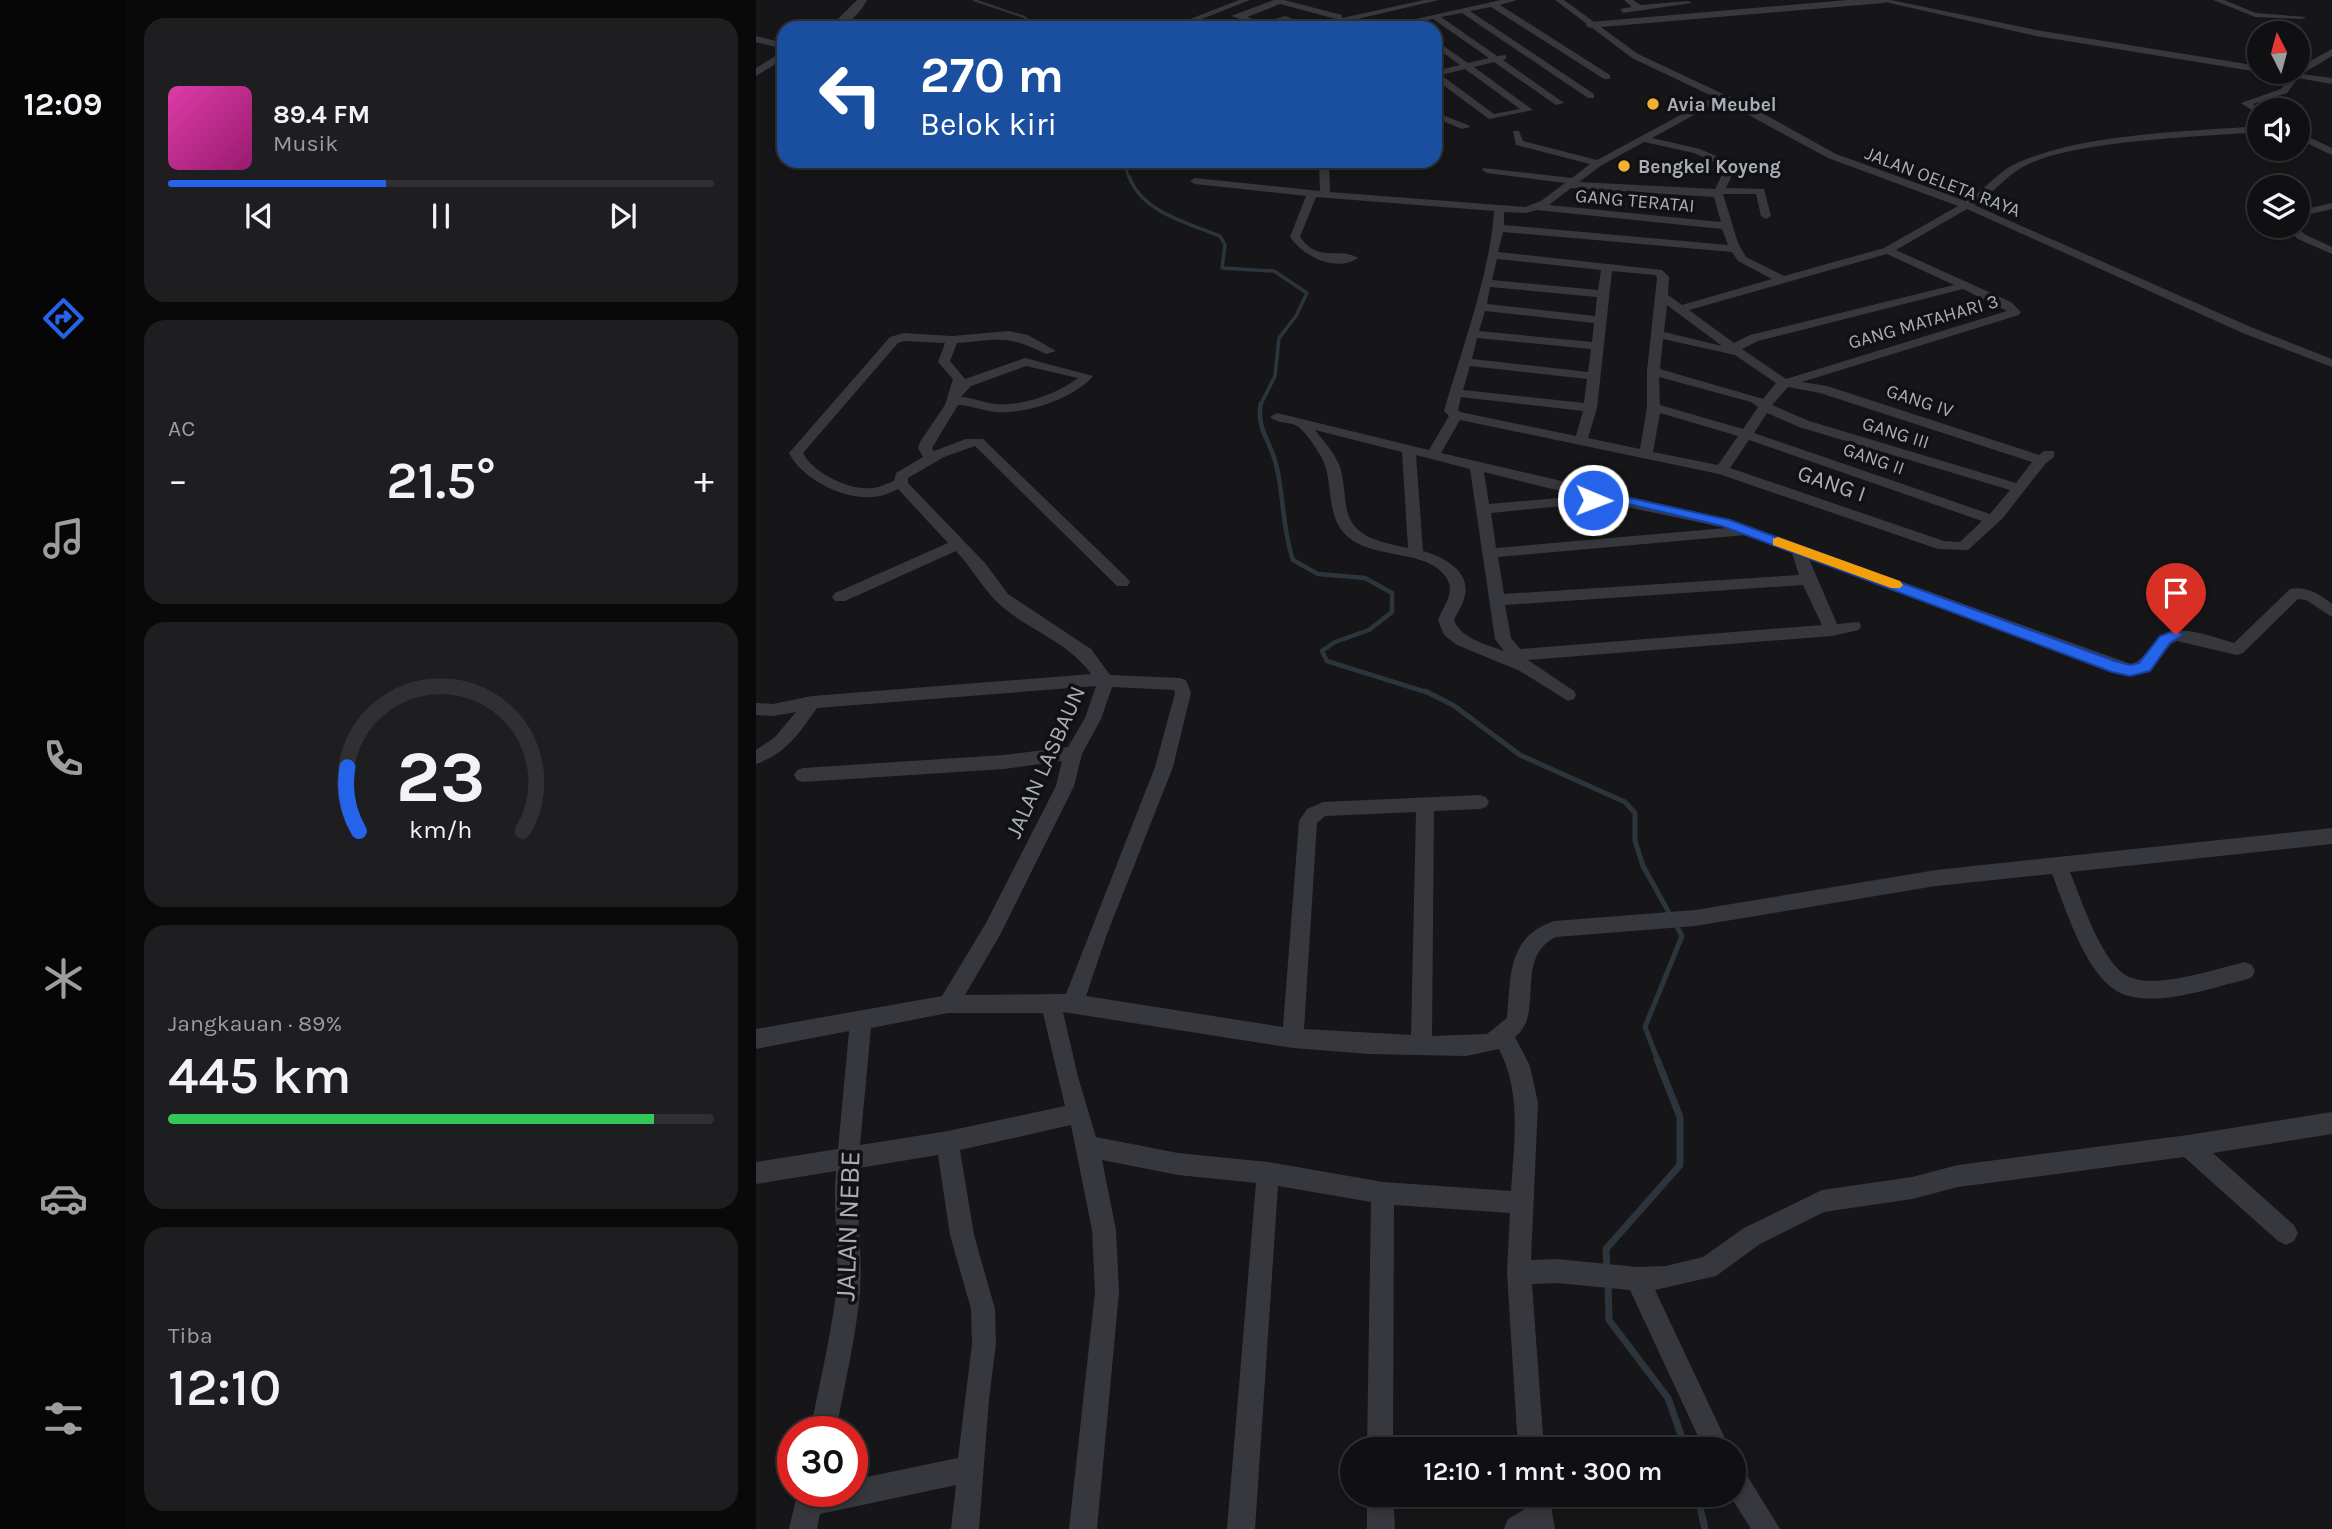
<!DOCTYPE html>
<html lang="id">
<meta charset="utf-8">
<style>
:root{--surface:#101012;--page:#1e1e20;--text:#f1f3f6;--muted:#9c9d9f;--line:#303032;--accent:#2563eb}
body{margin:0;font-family:Karla,sans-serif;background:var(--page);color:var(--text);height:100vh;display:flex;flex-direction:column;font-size:26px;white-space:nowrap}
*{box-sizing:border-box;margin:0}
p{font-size:23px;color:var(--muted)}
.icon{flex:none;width:38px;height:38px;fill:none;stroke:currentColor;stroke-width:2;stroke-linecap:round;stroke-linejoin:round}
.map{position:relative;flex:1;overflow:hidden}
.drawer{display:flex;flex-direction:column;gap:18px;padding:18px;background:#09090a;width:630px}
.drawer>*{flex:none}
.top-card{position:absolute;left:21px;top:21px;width:665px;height:147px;border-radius:21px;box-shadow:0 4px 10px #0003,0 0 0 2px var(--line);background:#1a4fa0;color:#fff;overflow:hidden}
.needle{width:46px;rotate:354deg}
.controls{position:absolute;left:1491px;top:21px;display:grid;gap:14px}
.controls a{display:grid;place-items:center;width:63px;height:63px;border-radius:50%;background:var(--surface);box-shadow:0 4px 10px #0003,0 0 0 2px var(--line);font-size:35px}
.speed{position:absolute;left:21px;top:1416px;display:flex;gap:14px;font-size:35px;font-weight:700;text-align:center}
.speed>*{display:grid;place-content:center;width:91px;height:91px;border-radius:50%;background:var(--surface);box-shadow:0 4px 10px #0003,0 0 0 2px var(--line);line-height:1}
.speed .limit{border:10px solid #d22;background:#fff;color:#111}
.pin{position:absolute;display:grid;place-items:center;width:60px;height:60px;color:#fff;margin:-72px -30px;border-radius:50% 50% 50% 0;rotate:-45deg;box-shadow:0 0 7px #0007}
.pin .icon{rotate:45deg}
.me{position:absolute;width:77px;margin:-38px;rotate:91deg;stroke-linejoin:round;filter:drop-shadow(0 0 5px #0008)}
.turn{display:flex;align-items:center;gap:24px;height:147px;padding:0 28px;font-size:32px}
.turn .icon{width:91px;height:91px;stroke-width:2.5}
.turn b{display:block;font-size:49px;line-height:60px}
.big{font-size:52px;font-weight:600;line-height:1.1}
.drawer .card{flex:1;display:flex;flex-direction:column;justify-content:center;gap:10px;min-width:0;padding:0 24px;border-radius:21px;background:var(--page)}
.drawer .dial{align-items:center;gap:0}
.dial svg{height:182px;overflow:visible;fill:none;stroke:var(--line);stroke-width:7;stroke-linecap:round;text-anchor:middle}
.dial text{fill:var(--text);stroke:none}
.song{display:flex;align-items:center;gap:21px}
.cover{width:84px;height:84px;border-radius:10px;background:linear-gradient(135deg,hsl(320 70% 55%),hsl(320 70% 35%))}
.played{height:7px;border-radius:4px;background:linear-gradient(90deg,var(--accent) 40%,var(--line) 40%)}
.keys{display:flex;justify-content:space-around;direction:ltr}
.heat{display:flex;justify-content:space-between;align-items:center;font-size:38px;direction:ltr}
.charge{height:10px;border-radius:5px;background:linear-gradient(90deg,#34c759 89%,var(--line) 0)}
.trip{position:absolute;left:584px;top:1437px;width:406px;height:70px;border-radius:35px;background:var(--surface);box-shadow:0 4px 10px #0003,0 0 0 2px var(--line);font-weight:600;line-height:70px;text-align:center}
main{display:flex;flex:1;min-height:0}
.tab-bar{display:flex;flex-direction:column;width:126px;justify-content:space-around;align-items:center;background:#060607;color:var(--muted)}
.tab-bar .icon{width:49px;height:49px}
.tab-bar .current{color:var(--accent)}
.tab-bar b{font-size:32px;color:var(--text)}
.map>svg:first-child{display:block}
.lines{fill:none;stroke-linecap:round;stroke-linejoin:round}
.stream-far4{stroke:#2c353c;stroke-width:2.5}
.stream-far3{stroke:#2c353c;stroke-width:3.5}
.stream-far2{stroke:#2c353c;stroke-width:4.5}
.stream-far1{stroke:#2c353c;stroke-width:5}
.stream{stroke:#2c353c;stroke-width:7}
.minor{fill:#37383d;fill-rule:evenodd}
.tertiary{fill:#37383d;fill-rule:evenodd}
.route{fill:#2563eb;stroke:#184099;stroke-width:2}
.slow{fill:#f59e0b}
.poi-dot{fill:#f2b134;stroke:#111113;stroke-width:2.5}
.labels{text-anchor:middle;stroke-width:7;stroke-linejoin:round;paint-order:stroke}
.far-poi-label{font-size:19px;font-weight:bold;fill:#a8adb8;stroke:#111113;text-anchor:start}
.far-street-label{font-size:19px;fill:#a8adb8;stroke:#111113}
.street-label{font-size:23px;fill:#a8adb8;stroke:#111113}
.near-street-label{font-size:28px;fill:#a8adb8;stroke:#111113}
</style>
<main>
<nav class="tab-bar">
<b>12:09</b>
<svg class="icon current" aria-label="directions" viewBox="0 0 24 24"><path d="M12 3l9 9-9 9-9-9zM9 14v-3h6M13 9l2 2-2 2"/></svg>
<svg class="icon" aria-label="music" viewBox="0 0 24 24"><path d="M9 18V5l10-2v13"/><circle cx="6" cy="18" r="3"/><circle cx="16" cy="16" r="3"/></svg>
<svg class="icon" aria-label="phone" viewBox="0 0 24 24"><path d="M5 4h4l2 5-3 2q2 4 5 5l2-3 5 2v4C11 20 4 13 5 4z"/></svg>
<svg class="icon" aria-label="climate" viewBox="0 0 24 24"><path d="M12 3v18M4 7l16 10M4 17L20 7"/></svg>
<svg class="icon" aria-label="car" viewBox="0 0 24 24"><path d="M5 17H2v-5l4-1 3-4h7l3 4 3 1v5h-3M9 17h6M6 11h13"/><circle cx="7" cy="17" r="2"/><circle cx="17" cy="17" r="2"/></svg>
<svg class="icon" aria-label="filters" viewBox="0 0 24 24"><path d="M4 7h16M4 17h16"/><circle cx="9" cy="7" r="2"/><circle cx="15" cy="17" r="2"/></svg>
</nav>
<section class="drawer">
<div class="card">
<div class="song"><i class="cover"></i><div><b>89.4 FM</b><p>Musik</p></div></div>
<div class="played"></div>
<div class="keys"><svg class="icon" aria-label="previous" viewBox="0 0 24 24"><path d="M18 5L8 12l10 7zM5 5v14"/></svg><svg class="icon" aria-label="pause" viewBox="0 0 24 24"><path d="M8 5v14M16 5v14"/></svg><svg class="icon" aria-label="next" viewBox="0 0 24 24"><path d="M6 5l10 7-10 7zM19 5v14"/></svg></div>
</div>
<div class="card"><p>AC</p>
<div class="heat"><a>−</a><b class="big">21.5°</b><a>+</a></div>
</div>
<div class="card dial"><svg viewBox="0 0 100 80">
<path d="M14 69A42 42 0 1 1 86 69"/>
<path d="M14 69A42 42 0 0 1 9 41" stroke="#2563eb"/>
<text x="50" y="56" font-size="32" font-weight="700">23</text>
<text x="50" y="72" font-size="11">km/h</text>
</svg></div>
<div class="card"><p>Jangkauan · 89%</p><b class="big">445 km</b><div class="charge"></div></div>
<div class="card"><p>Tiba</p><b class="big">12:10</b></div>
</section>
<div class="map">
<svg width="1576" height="1529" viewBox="0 0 1576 1529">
<rect width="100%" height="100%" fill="#161618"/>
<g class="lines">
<path class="stream-far4" d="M 218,0 L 268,17 L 283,28
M 367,161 L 373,178"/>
<path class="stream-far3" d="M 373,176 C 385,212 432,223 464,236 L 469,245 L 466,268 L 518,271 L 551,293 L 540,316 L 523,338 L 519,376 L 505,404"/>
<path class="stream-far2" d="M 505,403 C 500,429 514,440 520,464 C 528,496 526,528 537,560 L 562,574 L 609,578 L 636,593 L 636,612 L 613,630 L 579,642 L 566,651 L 571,661 L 673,693"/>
<path class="stream-far1" d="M 669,691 L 697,705 L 764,755 L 869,802 L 879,813 L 879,841 L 887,866 L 926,936 L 889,1027 L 902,1061"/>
<path class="stream" d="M 851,1269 L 850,1249 L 924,1165 L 924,1117 L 901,1059
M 852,1283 L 853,1320 L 912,1398 L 930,1449
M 941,1494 L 949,1529"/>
<path class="minor" d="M 483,0 L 494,0 L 423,28 L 411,28 Z
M 518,0 L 528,0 L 586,15 L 586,18 L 668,0 L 683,0 L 563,28 L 546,28 L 529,21 L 509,27 L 475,16 ZM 524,4 L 580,19 L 581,19 L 554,25 L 529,16 L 509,22 L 491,17 Z
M 745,0 L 761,0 L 744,5 L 854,75 L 854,79 L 848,79 L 735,7 L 714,11 L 838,94 L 838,98 L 832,98 L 706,13 L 685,17 L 741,56 L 750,55 L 750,59 L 747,60 L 808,103 L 800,105 L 738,62 L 718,67 L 777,110 L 733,119 L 679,79 L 679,71 L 704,65 L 679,47 L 679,40 L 712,63 L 733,58 L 677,19 L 635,28 L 619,28 ZM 709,69 L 764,109 L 738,114 L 685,75 Z
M 799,0 L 808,0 L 882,54 L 997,108 L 1080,154 L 1210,201 C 1228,191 1242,171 1261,163 C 1327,133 1430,132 1503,126 L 1503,132 C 1444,137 1312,140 1265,168 C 1248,178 1236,195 1218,205 L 1497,328 L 1576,359 L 1576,367 L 1489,334 L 1211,209 L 1140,250 L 1255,302 L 1265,312 L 1263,315 L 1046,382 L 1071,386 L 1283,455 L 1288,451 L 1298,451 L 1298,457 L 1290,463 L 1246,519 L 1212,550 L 1182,549 L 963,474 L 704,420 L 685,453 L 974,520 L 1375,664 C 1386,661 1391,651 1399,642 C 1417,619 1454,637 1478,643 L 1534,589 C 1551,586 1563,594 1576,604 L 1576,617 L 1550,600 L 1542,599 L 1487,653 L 1481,655 L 1421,641 L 1415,644 L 1394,671 L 1374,676 L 1053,559 L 1081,624 L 1103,622 L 1105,626 L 1103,630 L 1076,636 L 772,660 L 818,691 L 820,695 L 818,699 L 812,701 L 764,671 L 701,645 L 688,635 L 682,620 C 688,605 701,591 689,576 C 672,551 621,558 596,540 C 566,520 581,481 563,453 C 558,445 548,429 539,425 C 531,422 521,423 514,417 L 521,413 L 673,450 L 693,416 L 688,411 C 706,348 734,274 738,211 L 560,197 L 544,237 C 563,264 583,246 602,258 C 580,273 547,256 534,237 L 550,196 L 439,184 L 434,181 L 439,178 L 564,191 L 563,161 L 573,161 L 574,192 L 769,207 L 785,201 L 809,183 L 731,173 L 726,170 L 727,168 L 816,178 L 834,164 L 760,145 L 757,131 L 763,131 L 767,141 L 841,160 L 958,97 L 876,58 ZM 965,100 L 1072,158 L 1202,206 L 1128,248 L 1028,276 L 990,257 L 982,243 L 967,194 L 1000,194 L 1005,216 L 1010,219 L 1015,216 L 1008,189 L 970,188 L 975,177 L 974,162 L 944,149 L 896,138 ZM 888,142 L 938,153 L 965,165 L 965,177 L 959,189 L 823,182 L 846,165 ZM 815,188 L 958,197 L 965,222 L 793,205 ZM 781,210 L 966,229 L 972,245 L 748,225 L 748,212 L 770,213 ZM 747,232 L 976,252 L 982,261 L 1016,279 L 926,305 L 912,295 L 913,277 L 906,270 L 742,252 ZM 1131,254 L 1198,285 L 994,335 L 978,343 L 933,310 ZM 741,259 L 845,270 L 842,290 L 736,280 ZM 856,271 L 899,275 L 901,278 L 891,371 L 891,407 L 884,449 L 832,438 L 841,408 ZM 734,287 L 841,297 L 839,316 L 731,304 ZM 1207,289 L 1251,311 L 1030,379 L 986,349 L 1002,341 ZM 911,305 L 966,346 L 908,332 ZM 729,311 L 838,323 L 836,342 L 723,331 ZM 721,338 L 835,349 L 832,372 L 716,359 ZM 907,339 L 979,355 L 1020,383 L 1007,399 L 904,369 ZM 714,366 L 831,379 L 828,403 L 707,390 ZM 903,377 L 995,402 L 1002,407 L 987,429 L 904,405 ZM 1032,387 L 1064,393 L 1276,462 L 1260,483 L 1053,421 L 1016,405 ZM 705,397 L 827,411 L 820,436 L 704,412 L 702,410 ZM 904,413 L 982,436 L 962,465 L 897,452 ZM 1011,413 L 1043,427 L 1254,490 L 1234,514 L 998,433 ZM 559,430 L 646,452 L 652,548 C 625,542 594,538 590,505 C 588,493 588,479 584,467 C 579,453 568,442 559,430 ZM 993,440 L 1226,521 L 1204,542 L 1188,541 L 974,468 ZM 660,455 L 714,469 L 739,639 L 748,651 C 730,644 705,639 698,620 C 701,613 706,606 708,599 C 717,572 688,557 667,551 ZM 728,472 L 825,496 L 733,504 ZM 847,502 L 970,528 L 740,548 L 735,513 ZM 989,535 L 1036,553 L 1043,575 L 748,594 L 742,557 ZM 1047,585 L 1066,625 L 764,649 L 755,638 L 749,605 Z
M 868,0 L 877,0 L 885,5 L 932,1 L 936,3 L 867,13 L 864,9 L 876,7 Z
M 1120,0 L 1135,0 L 1280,30 L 1503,66 L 1503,72 L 1280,36 Z
M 1457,0 L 1468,0 L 1500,13 L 1550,17 L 1546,19 L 1499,17 Z
M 0,36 L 28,43 L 28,49 L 0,42 Z
M 1576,49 L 1576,56 L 1546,74 L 1576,78 L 1576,84 L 1542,78 L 1531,93 L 1497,104 L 1506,110 L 1503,110 L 1503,115 L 1485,103 L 1525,89 L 1534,77 L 1515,72 L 1542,72 L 1542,68 Z
M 679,112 L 712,125 L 714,127 L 706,129 L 679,118 Z
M 1542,132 L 1576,148 L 1576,155 L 1542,139 Z
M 1576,203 L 1576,209 L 1542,217 L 1542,211 Z
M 1528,226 L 1539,226 L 1550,235 L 1576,247 L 1576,254 L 1542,239 Z
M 253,331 L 272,335 L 300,351 L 290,354 C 251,334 242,340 201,343 L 194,361 L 209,379 L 269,358 L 337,376 C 318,399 270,414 240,412 C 227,411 215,405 202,405 L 176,448 L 178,451 L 210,439 L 227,439 L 371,578 L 374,582 L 371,586 L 361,586 L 219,446 L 188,457 L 152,478 L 152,483 L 229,563 L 252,594 L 335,649 L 354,675 L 424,678 L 430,680 L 435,693 L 417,767 L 351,934 L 330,996 L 527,1027 L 543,821 L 551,809 L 567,802 L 724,795 L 730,797 L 733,802 L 730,807 L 724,809 L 678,811 L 676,1036 L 731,1034 L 751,1018 C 755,976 751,937 798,921 L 939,910 L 1180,870 L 1576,828 L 1576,844 L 1314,872 C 1325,898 1347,969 1376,978 C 1405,988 1459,969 1489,962 L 1496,965 L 1499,971 L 1496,977 L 1489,980 C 1453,988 1410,1005 1373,996 C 1332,987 1310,908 1296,874 L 1180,886 L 939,926 L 800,937 C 757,958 790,1013 759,1037 L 774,1066 L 782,1103 L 775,1260 L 801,1259 L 881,1267 L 910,1266 L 947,1257 L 988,1228 L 1066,1190 L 1156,1177 L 1202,1165 L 1432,1135 L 1576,1112 L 1576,1134 L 1457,1153 L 1538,1225 L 1542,1233 L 1538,1241 L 1530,1245 L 1522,1241 L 1428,1157 L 1202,1187 L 1156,1199 L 1068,1212 L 1004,1244 L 960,1276 L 899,1290 L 974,1449 L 948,1449 L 874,1290 L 801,1283 L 776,1284 L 788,1449 L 762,1449 L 751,1272 L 754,1213 L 638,1205 L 637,1449 L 611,1449 L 615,1202 L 522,1186 L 499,1529 L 471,1529 L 500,1183 L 422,1175 L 346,1160 L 360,1230 L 363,1292 L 341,1529 L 313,1529 L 339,1292 L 336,1230 L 315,1125 L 204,1150 L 218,1235 L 239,1309 L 240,1344 L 233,1399 L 223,1529 L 195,1529 L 200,1485 L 64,1514 L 61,1529 L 33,1529 L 42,1491 L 96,1491 L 96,1480 L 202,1458 L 216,1344 L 215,1309 L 194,1235 L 182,1155 L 103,1168 C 99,1209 107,1250 104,1292 C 100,1338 88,1386 80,1432 L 54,1432 C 63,1386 74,1340 80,1294 C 85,1253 76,1212 80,1171 L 0,1184 L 0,1162 L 82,1149 L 93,1031 L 0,1049 L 0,1029 L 186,996 L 230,923 L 300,786 L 306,761 L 248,769 L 47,782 L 41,780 L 38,775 L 41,770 L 47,768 L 248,755 L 312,747 L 329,718 L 340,686 L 61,708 C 44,732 30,754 0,764 L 0,750 L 19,737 L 40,712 L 17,716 L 0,715 L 0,703 L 17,704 L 56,696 L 335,674 C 311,640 270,630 241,602 C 226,587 215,567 200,551 L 89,601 L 79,601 L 76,597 L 79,593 L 192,543 L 142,489 C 134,493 125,497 115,497 C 86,499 46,479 33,453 L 134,337 L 148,333 L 196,336 ZM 149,341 L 189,343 L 182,362 L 197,379 L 189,405 L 164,442 L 162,448 L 167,457 L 140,473 L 138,481 C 131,483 124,488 116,488 C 94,491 57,473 47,453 L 142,343 ZM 270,366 L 322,378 C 301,394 265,407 238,404 C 227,402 217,398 205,397 L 215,386 ZM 356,687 L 418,690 L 419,693 L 399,767 L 310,994 L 209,995 L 244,935 L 318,786 L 326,754 L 345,719 ZM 660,812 L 655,1035 L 548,1029 L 561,823 L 569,816 ZM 307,1012 L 537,1048 L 613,1054 L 710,1056 L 743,1049 C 766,1094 758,1142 755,1191 L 627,1182 L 512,1162 L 422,1153 L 340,1137 L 322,1077 ZM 192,1013 L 287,1013 L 309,1106 L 192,1131 L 104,1145 L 115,1028 Z
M 978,1465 L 987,1469 L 1024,1529 L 995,1529 L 973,1494 L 978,1494 Z
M 611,1494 L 637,1494 L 639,1529 L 611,1529 Z
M 767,1494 L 793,1494 L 799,1529 L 748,1529 L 752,1519 L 769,1509 Z"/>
<path class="tertiary" d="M 101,0 L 111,0 C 103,15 90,28 73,28 Z
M 1091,0 L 1133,0 L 1128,3 L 834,28 L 829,25 L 834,22 Z
M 28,51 L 28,59 L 0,76 L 0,68 Z"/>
</g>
<path class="route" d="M 851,493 L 974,520 L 1359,661 L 1374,665 L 1383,663 L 1404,636 L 1420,630 L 1427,635 L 1414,643 L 1394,671 L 1374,676 L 1356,672 L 966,526 L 877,505 L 851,502 L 837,504 L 831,500 Z"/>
<path class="slow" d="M 1022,537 L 1144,581 L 1147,585 L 1144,588 L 1135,588 L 1017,545 L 1017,539 Z"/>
<g class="poi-dot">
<circle cx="897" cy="104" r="7"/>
<circle cx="868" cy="166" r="7"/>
</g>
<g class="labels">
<g class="far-poi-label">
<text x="911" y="111">Avia Meubel</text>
<text x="882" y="173">Bengkel Koyeng</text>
</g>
<g class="far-street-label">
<text transform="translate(1187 181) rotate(21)" y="7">JALAN OELETA RAYA</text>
<text transform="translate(879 200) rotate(5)" y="7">GANG TERATAI</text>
<text transform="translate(1167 321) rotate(-16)" y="7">GANG MATAHARI 3</text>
<text transform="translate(1164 400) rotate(18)" y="7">GANG IV</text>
<text transform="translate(1140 432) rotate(17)" y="7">GANG III</text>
<text transform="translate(1118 458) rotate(19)" y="7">GANG II</text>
</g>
<g class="street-label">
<text transform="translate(1076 483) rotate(19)" y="8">GANG I</text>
<text transform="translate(289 762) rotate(-66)" y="8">JALAN LASBAUN</text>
</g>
<g class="near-street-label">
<text transform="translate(91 1226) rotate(-88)" y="10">JALAN NEBE</text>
</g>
</g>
</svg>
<div class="controls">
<a><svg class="needle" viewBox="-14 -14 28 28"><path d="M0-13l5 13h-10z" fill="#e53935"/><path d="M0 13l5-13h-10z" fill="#9c9d9f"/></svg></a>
<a><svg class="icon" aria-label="sound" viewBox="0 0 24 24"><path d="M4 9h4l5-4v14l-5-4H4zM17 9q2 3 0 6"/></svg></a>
<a><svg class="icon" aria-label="layers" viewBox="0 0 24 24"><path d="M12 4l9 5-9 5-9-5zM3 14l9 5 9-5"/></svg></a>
</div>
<div class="speed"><div class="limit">30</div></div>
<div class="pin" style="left:1420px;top:635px;background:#d93025"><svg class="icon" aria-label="arrive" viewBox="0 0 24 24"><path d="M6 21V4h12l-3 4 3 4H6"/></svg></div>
<svg class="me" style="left:837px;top:500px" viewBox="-20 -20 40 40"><circle r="17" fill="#2563eb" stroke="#fff" stroke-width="3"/><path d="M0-11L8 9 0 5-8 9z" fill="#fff"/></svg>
<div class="trip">12:10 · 1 mnt · 300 m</div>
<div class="top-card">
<div class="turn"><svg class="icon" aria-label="left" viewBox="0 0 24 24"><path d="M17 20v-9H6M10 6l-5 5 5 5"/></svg><div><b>270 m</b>Belok kiri</div></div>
</div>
</div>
</main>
